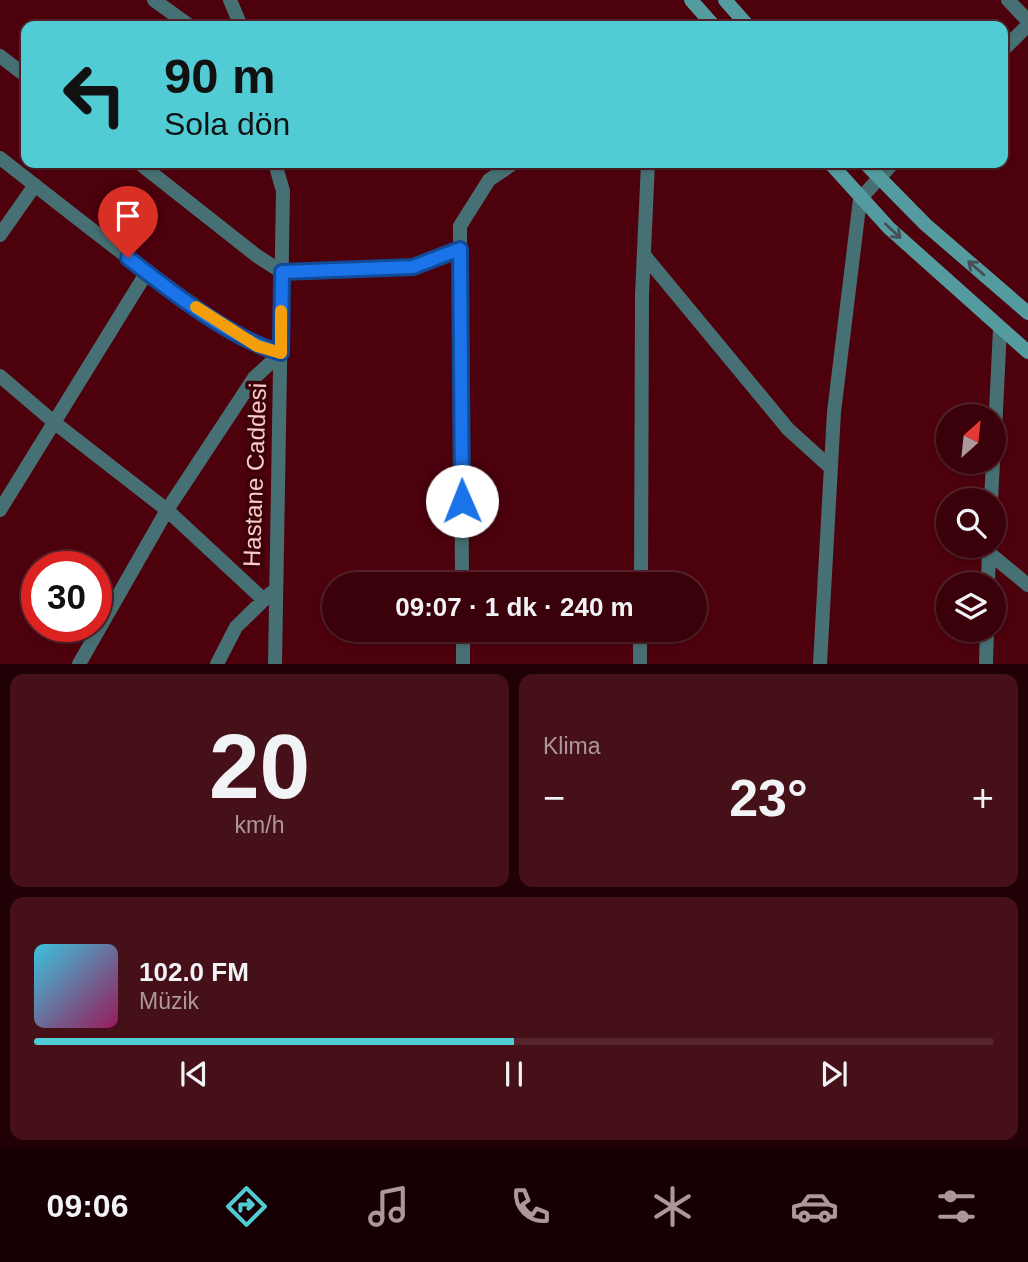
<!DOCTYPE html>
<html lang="tr">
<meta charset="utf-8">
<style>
:root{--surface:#3a010a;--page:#451018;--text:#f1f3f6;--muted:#ab979c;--line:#54232b;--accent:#51ccd4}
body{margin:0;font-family:Helvetica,sans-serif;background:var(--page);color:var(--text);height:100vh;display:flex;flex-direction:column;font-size:26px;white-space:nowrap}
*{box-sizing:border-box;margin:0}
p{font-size:23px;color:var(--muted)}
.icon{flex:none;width:38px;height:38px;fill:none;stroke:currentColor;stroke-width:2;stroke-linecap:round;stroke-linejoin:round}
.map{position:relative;height:664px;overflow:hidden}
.side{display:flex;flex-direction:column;gap:10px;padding:10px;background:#200106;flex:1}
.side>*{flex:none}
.guide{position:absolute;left:21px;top:21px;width:987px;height:147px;border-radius:14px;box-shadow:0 2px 5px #0004,0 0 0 2px var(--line);background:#51ccd4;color:#111;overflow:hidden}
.needle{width:46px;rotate:27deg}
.fabs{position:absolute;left:936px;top:404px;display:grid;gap:14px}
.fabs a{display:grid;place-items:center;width:70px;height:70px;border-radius:50%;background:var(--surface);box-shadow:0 2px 5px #0004,0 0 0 2px var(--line);font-size:35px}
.speed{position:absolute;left:21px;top:551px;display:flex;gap:14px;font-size:35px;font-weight:700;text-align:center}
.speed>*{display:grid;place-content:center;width:91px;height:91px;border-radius:50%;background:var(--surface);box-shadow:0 2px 5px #0004,0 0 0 2px var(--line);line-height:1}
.speed .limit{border:10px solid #d22;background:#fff;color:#111}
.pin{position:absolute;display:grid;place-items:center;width:60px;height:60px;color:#fff;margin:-72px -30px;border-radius:50% 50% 50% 0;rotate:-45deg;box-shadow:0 0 7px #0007}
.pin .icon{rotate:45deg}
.me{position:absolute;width:77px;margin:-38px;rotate:359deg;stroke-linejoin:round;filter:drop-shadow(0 0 5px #0008)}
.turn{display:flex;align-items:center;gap:24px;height:147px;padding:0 28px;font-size:32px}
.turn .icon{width:91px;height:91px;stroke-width:2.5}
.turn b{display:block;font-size:49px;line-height:60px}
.big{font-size:52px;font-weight:800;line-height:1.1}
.side .widget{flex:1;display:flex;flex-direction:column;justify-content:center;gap:10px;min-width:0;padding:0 24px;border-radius:14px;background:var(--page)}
.side .dial{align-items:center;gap:0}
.dial b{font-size:91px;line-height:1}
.song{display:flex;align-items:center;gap:21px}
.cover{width:84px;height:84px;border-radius:10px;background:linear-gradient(135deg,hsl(190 70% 55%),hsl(330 70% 35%))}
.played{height:7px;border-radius:4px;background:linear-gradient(90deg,var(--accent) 50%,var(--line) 50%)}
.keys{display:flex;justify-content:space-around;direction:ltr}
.heat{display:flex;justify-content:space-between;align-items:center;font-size:38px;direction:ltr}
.side .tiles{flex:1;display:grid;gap:10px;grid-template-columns:1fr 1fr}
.widget:last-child{grid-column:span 2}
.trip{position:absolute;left:322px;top:572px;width:385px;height:70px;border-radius:35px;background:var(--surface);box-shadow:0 2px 5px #0004,0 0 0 2px var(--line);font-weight:800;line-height:70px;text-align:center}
.dock{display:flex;height:112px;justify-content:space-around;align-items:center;background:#170004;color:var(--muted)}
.dock .icon{width:49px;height:49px}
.dock .on{color:var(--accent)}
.dock b{font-size:32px;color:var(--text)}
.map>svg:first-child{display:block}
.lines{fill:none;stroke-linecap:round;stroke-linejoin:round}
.minor{stroke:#467073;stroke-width:14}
.tertiary{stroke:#467073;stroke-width:14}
.secondary{stroke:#549b9f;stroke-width:14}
.oneway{stroke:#484f54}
.route-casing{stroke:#114b97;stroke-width:18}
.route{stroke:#1a73e8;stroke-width:12}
.slow{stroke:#f59e0b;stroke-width:12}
.labels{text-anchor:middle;stroke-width:7;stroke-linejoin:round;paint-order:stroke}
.street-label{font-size:24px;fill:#f9cbc9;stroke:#3b0309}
</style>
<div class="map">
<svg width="1028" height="664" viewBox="0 0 1028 664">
<rect width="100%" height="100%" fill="#4d010d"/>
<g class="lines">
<path class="minor" d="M 154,0 L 190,26
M 1008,0 L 1028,21
M 1003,50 L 1028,25
M 0,56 L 26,76
M 0,158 C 61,205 120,254 184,298 C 215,320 244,343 281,353
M 139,163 L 257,256 L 282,272 L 413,267 L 460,249
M 0,235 L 35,185
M 644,255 L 788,429 L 831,468
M 0,376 L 55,423 L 167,510 L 264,600
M 994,451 L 1000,329
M 991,500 L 993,462
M 0,510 L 147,272
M 989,553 L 1028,585
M 462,584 L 460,226 L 489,180 L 514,163
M 641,584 L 642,295 L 648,163
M 988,584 L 989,547
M 463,630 L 463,664
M 79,664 L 167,510 L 254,378 L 281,353
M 217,664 L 236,627 L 271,593
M 640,664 L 640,630
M 820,664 L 834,412 L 860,199 L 893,163
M 986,664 L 987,630"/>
<path class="tertiary" d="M 230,0 L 241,26
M 275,664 L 283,191 L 275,163"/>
<path class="secondary" d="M 691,0 L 714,26
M 725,0 L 748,26
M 830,163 L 889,228 L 1028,352
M 865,163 L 925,224 L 1028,313"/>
</g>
<defs><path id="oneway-shaft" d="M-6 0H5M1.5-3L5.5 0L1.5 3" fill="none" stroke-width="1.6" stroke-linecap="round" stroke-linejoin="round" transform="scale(1.75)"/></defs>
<g class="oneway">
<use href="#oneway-shaft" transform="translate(893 231) rotate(43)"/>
<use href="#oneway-shaft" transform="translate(976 268) rotate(-139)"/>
</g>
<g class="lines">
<g class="route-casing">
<path id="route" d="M 128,258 C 169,290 231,339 281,353 L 282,272 L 413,267 L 460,249 L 462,501"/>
</g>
<use href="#route" class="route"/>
<path class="slow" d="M 196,307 L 257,346 L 281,353 L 281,311"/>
</g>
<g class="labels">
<g class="street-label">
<text transform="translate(255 475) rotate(-88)" y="8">Hastane Caddesi</text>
</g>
</g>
</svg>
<div class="fabs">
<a><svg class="needle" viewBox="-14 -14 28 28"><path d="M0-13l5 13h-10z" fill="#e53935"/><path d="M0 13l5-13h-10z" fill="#ab979c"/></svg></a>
<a><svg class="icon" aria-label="search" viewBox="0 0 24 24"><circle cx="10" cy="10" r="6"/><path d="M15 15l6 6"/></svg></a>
<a><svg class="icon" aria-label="layers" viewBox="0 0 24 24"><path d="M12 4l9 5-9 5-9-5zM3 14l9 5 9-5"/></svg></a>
</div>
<div class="speed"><div class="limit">30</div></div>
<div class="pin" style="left:128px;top:258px;background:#d93025"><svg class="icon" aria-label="arrive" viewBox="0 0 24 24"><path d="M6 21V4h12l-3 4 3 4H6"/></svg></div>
<svg class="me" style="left:462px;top:501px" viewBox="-20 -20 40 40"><circle r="19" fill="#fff"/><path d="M0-13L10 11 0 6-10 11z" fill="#1a73e8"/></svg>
<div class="trip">09:07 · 1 dk · 240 m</div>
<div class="guide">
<div class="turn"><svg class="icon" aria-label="left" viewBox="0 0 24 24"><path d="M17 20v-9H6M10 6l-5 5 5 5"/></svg><div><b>90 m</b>Sola dön</div></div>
</div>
</div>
<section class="side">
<div class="tiles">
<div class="widget dial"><b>20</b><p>km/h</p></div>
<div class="widget"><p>Klima</p>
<div class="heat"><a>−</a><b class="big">23°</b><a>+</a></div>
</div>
<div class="widget">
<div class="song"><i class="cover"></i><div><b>102.0 FM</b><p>Müzik</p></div></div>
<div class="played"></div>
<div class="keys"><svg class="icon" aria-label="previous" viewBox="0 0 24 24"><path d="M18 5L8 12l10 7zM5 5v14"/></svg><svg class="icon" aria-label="pause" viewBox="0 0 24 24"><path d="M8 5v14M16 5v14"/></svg><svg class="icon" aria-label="next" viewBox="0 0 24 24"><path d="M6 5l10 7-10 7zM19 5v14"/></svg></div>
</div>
</div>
</section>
<nav class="dock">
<b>09:06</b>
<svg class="icon on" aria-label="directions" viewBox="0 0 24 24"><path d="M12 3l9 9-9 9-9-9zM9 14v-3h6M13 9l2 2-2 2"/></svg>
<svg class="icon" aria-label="music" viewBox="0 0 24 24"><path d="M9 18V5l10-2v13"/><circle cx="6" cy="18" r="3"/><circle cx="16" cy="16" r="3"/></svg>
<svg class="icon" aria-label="phone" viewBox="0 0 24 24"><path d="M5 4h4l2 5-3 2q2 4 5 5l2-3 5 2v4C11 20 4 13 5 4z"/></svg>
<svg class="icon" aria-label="climate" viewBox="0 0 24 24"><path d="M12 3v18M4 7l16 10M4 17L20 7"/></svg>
<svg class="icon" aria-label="car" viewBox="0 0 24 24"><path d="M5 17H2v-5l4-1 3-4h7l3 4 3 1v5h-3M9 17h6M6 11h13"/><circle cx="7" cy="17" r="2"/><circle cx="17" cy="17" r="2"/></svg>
<svg class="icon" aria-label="filters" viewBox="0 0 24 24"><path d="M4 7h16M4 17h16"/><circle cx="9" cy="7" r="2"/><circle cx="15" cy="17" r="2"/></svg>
</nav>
